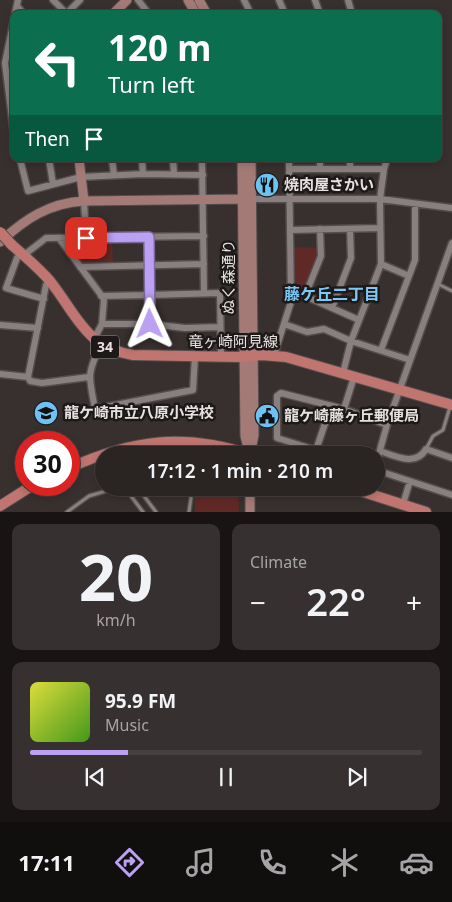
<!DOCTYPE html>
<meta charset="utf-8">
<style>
:root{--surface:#2a2423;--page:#363030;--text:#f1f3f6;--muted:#a5a4a6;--line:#464141;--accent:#bca0f2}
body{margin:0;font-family:"Noto Sans","Noto Sans JP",sans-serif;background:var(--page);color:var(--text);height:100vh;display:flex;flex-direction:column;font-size:19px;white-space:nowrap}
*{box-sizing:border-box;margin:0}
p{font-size:16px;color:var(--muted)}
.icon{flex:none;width:28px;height:28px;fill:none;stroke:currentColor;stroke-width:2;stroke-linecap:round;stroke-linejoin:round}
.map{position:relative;height:512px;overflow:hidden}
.drawer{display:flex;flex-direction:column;gap:12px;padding:12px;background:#171413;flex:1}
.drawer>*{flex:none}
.hud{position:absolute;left:10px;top:10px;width:432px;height:152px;border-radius:10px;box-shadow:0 2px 8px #0003,0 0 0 1px var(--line);background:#0b6e4f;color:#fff;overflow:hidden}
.speed{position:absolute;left:15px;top:431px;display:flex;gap:10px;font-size:25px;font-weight:700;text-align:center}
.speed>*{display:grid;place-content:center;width:65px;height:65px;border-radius:50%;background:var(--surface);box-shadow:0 2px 8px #0003,0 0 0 1px var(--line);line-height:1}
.speed .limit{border:8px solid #d22;background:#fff;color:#111}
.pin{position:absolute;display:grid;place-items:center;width:42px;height:42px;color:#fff;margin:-21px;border-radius:10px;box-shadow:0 2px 8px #0006}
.me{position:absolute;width:55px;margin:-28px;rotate:359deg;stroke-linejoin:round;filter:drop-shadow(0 0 4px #0008)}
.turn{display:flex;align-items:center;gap:18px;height:105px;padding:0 15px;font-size:22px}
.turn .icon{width:65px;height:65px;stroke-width:2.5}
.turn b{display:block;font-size:35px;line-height:42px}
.then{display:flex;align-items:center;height:48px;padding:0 15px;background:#0003;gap:10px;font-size:19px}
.big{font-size:38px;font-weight:600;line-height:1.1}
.drawer .tile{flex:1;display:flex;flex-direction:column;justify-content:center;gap:8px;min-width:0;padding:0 18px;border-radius:10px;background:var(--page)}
.drawer .dial{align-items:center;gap:0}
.dial b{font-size:65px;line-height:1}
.song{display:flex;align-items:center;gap:15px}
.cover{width:60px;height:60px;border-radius:8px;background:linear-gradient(135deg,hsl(60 70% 55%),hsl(100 70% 35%))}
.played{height:5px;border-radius:2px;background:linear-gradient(90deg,var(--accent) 25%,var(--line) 25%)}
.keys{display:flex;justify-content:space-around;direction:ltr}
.heat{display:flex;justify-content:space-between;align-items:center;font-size:28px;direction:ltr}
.drawer .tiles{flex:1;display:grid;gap:12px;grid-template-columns:1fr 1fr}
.tile:last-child{grid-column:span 2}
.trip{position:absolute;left:95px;top:446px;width:290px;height:50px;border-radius:25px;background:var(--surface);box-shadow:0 2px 8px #0003,0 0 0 1px var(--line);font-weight:600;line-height:50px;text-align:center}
.tabs{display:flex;height:80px;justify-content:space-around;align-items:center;background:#110e0e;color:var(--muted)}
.tabs .icon{width:35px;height:35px}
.tabs .selected{color:var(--accent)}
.tabs b{font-size:22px;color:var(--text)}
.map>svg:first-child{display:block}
.green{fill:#612926}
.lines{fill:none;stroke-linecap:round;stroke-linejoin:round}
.lane-casing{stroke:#534d4c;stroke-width:5.5}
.street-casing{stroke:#534d4c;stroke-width:9}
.secondary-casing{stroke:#534d4c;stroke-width:11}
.primary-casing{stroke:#534d4c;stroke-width:12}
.lane{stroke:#887f7e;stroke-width:3}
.street{stroke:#887f7e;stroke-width:6}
.secondary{stroke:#a47a77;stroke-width:9}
.primary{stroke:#c07570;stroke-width:10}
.primary-bridge-casing{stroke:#534d4c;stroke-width:12;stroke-linecap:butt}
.primary-bridge{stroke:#c07570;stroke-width:10}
.route-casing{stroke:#7a689d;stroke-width:12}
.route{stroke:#bca0f2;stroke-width:9}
.labels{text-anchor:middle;stroke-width:5;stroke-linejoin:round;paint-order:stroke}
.shield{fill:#1d1919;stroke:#aaa6a5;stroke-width:1}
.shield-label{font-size:14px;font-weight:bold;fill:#e7e2e1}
.poi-label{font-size:15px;font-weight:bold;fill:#e7e2e1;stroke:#1d1919;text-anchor:start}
.street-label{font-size:15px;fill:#e7e2e1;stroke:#1d1919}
.neighbourhood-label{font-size:16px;font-weight:bold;fill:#7bc9f6;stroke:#1d1919}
</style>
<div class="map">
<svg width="452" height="512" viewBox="0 0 452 512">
<rect width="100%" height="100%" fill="#38302f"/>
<path class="green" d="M 65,240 L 112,240 L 113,264 L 82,264 Z
M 291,247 L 321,248 L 305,296 L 291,292 Z
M 173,450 L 215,455 L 144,455 Z
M 188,488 L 238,488 L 239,512 L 195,512 L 195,498 Z"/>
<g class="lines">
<g class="lane-casing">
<path id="lane" d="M 438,284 L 452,291
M 426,449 L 433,436 L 443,430 L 450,407
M 125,488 L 143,512
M 138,488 L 156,512
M 67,512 L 89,496 L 116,488
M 189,512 L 191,498"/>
</g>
<g class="street-casing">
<path id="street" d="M 53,0 L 66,13
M 138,0 L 149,14
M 244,0 L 251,14
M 279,0 L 285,14
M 315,0 L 320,14
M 348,0 L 352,14
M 17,6 L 24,14
M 15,14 L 18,0
M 66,14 L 80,0
M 14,19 L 5,63 L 14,135
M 20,159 L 28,191 L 81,177 L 143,174 L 203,175
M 49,159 L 53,184
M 112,159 L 114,175
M 142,159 L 143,174
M 173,159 L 174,174
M 202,159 L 204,293
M 320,159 L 320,168
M 350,159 L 350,169
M 290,169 L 384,169
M 252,199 L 380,199 L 452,208
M 84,201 L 86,238
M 291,230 L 380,228
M 149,237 L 149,295 L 220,293 L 221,356
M 59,238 L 104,299 L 102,324 L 94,339
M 22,253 L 17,258 L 6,288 L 44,299
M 24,255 L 46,238 L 204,236
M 381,264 L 409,276
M 80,267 L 204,264
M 291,292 L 305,296 L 359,320
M 101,296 L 149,295 L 150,324 L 102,324
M 305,296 L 321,256 L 320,229
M 332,308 L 351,258 L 350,229
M 150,324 L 185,328 L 220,327
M 284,324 L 307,332 L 324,329 L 351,341 L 410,360
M 0,325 L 38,328
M 101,345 C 86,375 89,376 95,409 L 193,390 L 195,356
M 381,350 L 415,260 L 415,204
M 274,355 L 291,302 L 289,159
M 343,373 L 351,341 L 381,264 L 380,199 L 384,169 L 387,159
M 0,374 L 28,377 L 30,381 L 42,383 L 89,377
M 28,377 L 46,285 L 50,281
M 344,409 L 354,377
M 316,450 L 331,406
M 380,451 C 395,456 416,467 426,449 L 452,458
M 332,455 L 277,438 L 277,396 L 281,393 L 344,409 L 387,425
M 376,464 L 387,425 L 452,243
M 376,470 L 452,495
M 403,504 L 410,481"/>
</g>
<g class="secondary-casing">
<path id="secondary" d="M 188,0 L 196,14
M 199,0 L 207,14
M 113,14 L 127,0
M 79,159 L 84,201
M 242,159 L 245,436 L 249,452
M 0,242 C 25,219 49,203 84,201 L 247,199
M 250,455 L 254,435 L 251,159
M 250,512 L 250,488"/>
</g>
<g class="primary-casing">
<path id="primary" d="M 11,244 C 24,256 38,267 50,281 C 77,315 85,347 133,355 L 238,357 L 262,355 L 286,357 L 452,405
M 69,468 C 134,439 184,433 252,455
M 351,488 L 426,512
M 0,506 L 33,485"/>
</g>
<use href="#lane" class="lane"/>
<use href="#street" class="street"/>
<use href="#secondary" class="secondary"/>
<use href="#primary" class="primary"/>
<g class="primary-bridge-casing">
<path id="primary-bridge" d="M 0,232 L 11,244"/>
</g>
<use href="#primary-bridge" class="primary-bridge"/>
</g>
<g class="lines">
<g class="route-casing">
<path id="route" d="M 86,238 L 149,237 L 150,324"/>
</g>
<use href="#route" class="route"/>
</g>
<defs>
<g id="restaurant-disc" transform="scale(1.25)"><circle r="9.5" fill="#6dc2f3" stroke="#1d1919"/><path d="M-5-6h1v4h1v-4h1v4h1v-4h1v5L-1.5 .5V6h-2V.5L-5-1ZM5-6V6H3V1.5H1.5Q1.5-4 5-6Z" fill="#111"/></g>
<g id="school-disc" transform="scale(1.25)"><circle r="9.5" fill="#6dc2f3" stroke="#1d1919"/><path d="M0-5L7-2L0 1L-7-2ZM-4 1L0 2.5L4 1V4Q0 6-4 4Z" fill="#111"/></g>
<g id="civic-disc" transform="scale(1.25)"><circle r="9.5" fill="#6dc2f3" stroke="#1d1919"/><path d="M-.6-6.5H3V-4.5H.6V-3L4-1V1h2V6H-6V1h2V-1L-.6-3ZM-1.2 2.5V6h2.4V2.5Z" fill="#111"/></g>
</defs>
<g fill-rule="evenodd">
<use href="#restaurant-disc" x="267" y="185"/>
<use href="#school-disc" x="46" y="413"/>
<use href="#civic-disc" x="267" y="416"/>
</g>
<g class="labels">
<rect class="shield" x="91" y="335.5" width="28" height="23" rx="4"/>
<g class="shield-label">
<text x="105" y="352">34</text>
</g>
<g class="poi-label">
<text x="284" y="190">焼肉屋さかい</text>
<text x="64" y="418">龍ケ崎市立八原小学校</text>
<text x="284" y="421">龍ケ崎藤ヶ丘郵便局</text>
</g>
<g class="street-label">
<text transform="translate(229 277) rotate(-90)" y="5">ぬく森通り</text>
<text x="233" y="347">竜ヶ崎阿見線</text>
</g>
<g class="neighbourhood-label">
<text x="332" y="300">藤ケ丘二丁目</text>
</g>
</g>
</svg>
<div class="speed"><div class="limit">30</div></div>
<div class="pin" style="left:86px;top:238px;background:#d93025"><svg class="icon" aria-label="arrive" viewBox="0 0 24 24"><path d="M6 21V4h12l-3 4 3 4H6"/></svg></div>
<svg class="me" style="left:150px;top:324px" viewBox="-20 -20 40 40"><path d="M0-17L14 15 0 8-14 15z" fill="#bca0f2" stroke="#fff" stroke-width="4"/></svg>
<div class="trip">17:12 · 1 min · 210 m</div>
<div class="hud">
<div class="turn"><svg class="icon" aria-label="left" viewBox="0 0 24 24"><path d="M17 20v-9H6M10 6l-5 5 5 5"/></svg><div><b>120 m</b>Turn left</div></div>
<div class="then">Then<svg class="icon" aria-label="arrive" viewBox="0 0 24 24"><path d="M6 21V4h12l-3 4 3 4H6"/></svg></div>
</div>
</div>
<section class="drawer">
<div class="tiles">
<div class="tile dial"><b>20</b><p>km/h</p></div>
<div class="tile"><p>Climate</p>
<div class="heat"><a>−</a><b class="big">22°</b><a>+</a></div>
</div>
<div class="tile">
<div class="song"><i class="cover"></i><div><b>95.9 FM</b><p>Music</p></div></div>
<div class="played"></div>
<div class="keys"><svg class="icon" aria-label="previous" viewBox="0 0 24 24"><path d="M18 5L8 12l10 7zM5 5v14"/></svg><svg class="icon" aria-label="pause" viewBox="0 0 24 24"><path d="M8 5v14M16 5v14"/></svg><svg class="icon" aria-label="next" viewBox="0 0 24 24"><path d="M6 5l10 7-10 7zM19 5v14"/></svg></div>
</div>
</div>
</section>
<nav class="tabs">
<b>17:11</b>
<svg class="icon selected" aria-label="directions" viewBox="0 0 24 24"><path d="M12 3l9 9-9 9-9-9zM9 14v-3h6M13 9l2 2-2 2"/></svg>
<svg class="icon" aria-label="music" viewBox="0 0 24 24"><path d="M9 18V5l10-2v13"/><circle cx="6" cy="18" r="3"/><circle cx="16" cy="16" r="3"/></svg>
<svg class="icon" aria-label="phone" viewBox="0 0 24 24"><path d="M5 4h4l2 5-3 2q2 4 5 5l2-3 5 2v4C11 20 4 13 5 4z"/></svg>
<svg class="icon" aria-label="climate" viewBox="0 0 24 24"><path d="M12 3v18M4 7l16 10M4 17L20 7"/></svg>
<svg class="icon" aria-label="car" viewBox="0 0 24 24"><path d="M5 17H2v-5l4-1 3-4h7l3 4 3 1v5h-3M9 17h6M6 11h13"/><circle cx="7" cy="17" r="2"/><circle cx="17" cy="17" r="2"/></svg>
</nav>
